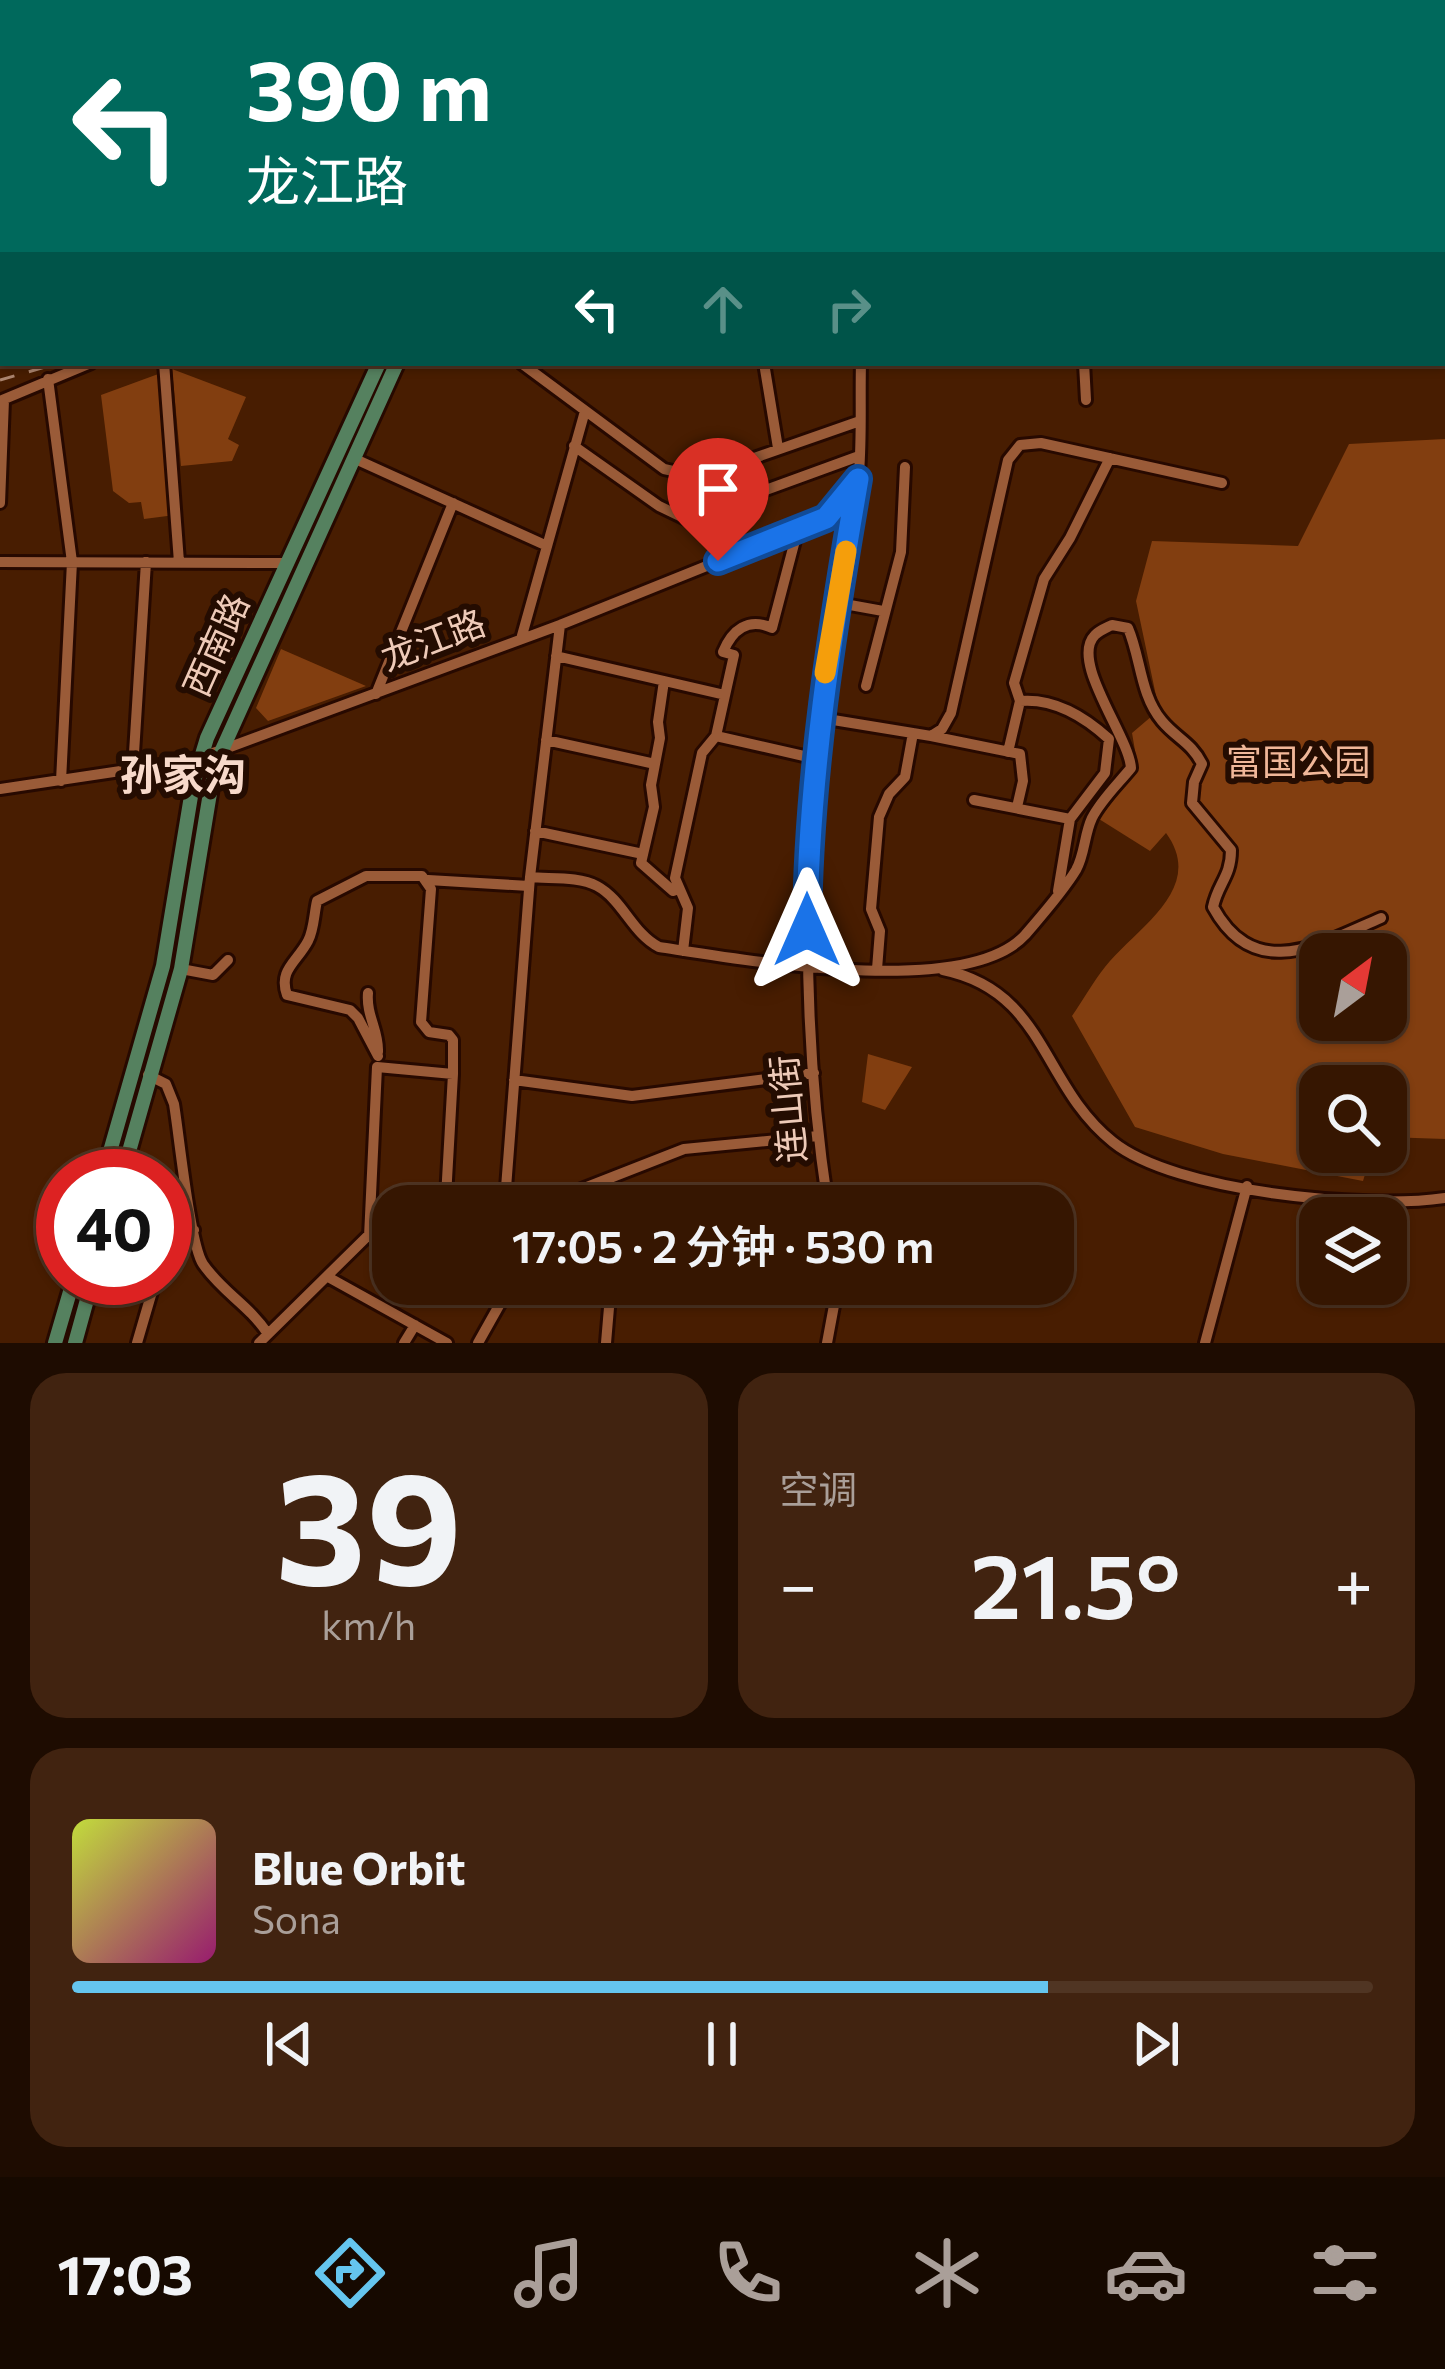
<!DOCTYPE html>
<html lang="zh">
<meta charset="utf-8">
<style>
:root{--surface:#361601;--page:#412310;--text:#f1f3f6;--muted:#aa9f99;--line:#503523;--accent:#65c5ee}
body{margin:0;font-family:Commissioner,"Noto Sans SC",sans-serif;background:var(--page);color:var(--text);height:100vh;display:flex;flex-direction:column;font-size:45px;white-space:nowrap}
*{box-sizing:border-box;margin:0}
p{font-size:39px;color:var(--muted)}
.icon{flex:none;width:66px;height:66px;fill:none;stroke:currentColor;stroke-width:2;stroke-linecap:round;stroke-linejoin:round}
.map{position:relative;height:1343px;overflow:hidden}
.drawer{display:flex;flex-direction:column;gap:30px;padding:30px;background:#1e0c01;flex:1}
.drawer>*{flex:none}
.banner{position:absolute;left:0px;top:0px;width:1446px;height:366px;box-shadow:0 3px 9px #0004,0 0 0 3px var(--line);background:#00695c;color:#fff;overflow:hidden}
.needle{width:78px;rotate:32deg}
.fabs{position:absolute;left:1299px;top:933px;display:grid;gap:24px}
.fabs a{display:grid;place-items:center;width:108px;height:108px;border-radius:24px;background:var(--surface);box-shadow:0 3px 9px #0004,0 0 0 3px var(--line);font-size:60px}
.speed{position:absolute;left:36px;top:1149px;display:flex;gap:24px;font-size:60px;font-weight:700;text-align:center}
.speed>*{display:grid;place-content:center;width:156px;height:156px;border-radius:50%;background:var(--surface);box-shadow:0 3px 9px #0004,0 0 0 3px var(--line);line-height:1}
.speed .limit{border:18px solid #d22;background:#fff;color:#111}
.pin{position:absolute;display:grid;place-items:center;width:102px;height:102px;color:#fff;margin:-123px -51px;border-radius:50% 50% 50% 0;rotate:-45deg;box-shadow:0 0 12px #0007}
.pin .icon{rotate:45deg}
.me{position:absolute;width:132px;margin:-66px;rotate:0deg;stroke-linejoin:round;filter:drop-shadow(0 0 9px #0008)}
.turn{display:flex;align-items:center;gap:42px;height:252px;padding:0 48px;font-size:54px}
.turn .icon{width:156px;height:156px;stroke-width:2.5}
.turn b{display:block;font-size:84px;line-height:102px}
.lanes{display:flex;align-items:center;height:114px;padding:0 48px;background:#0003;justify-content:center;gap:60px;direction:ltr}
.lanes .off{opacity:.35}
.big{font-size:90px;font-weight:600;line-height:1.1}
.drawer .card{flex:1;display:flex;flex-direction:column;justify-content:center;gap:18px;min-width:0;padding:0 42px;border-radius:36px;background:var(--page)}
.drawer .dial{align-items:center;gap:0}
.dial b{font-size:156px;line-height:1}
.song{display:flex;align-items:center;gap:36px}
.cover{width:144px;height:144px;border-radius:18px;background:linear-gradient(135deg,hsl(70 70% 55%),hsl(320 70% 35%))}
.played{height:12px;border-radius:6px;background:linear-gradient(90deg,var(--accent) 75%,var(--line) 75%)}
.keys{display:flex;justify-content:space-around;direction:ltr}
.heat{display:flex;justify-content:space-between;align-items:center;font-size:66px;direction:ltr}
.drawer .tiles{flex:1;display:grid;gap:30px;grid-template-columns:1fr 1fr}
.card:last-child{grid-column:span 2}
.trip{position:absolute;left:372px;top:1185px;width:702px;height:120px;border-radius:36px;background:var(--surface);box-shadow:0 3px 9px #0004,0 0 0 3px var(--line);font-weight:600;line-height:120px;text-align:center}
.tab-bar{display:flex;height:192px;justify-content:space-around;align-items:center;background:#160900;color:var(--muted)}
.tab-bar .icon{width:84px;height:84px}
.tab-bar .current{color:var(--accent)}
.tab-bar b{font-size:54px;color:var(--text)}
.map>svg:first-child{display:block}
.green{fill:#823e10;fill-rule:evenodd}
.lines{fill:none;stroke-linecap:round;stroke-linejoin:round}
.minor-casing{stroke:#270900;stroke-width:16}
.major-casing{stroke:#270900;stroke-width:20}
.minor{stroke:#9a5b38;stroke-width:10}
.major{stroke:#55815f;stroke-width:14}
.rail{stroke:#ac856f;stroke-width:3;stroke-dasharray:15 15;stroke-linecap:butt}
.route-casing{stroke:#114b97;stroke-width:30}
.route{stroke:#1a73e8;stroke-width:21}
.slow{stroke:#f59e0b;stroke-width:21}
.labels{text-anchor:middle;stroke-width:12;stroke-linejoin:round;paint-order:stroke}
.street-label{font-size:36px;fill:#eecab8;stroke:#240c01}
.park-label{font-size:36px;fill:#f0b799;stroke:#240c01}
.quarter-label{font-size:42px;font-weight:bold;fill:#f7d9ca;stroke:#240c01}
</style>
<div class="map">
<svg width="1445" height="1343" viewBox="0 0 1445 1343">
<rect width="100%" height="100%" fill="#481d01"/>
<path class="green" d="M 172,369 L 246,397 L 228,439 L 239,445 L 232,461 L 181,466 Z
M 161,373 L 175,515 L 144,519 L 141,502 L 129,503 L 113,491 L 101,395 Z
M 1445,439 L 1445,1139 L 1386,1137 L 1386,1086 L 1320,1086 L 1320,1152 L 1372,1152 L 1363,1181 L 1223,1154 L 1135,1127 L 1072,1016 C 1083,1000 1093,982 1105,967 C 1136,928 1207,889 1166,833 L 1150,851 L 1099,819 L 1138,768 L 1132,733 L 1159,710 L 1136,601 L 1152,541 L 1298,546 L 1349,444 ZM 1320,954 L 1386,954 L 1386,1020 L 1320,1020 Z
M 281,649 L 366,686 L 268,721 L 256,708 Z
M 868,1054 L 912,1067 L 885,1110 L 862,1102 Z"/>
<g class="lines">
<g class="minor-casing">
<path id="minor" d="M 85,0 L 86,3
M 249,0 L 250,3
M 1209,0 L 1209,3
M 13,3 L 22,0
M 354,3 L 354,0
M 970,3 L 971,0
M 1004,3 L 1005,0
M 1098,3 L 1099,0
M 0,9 L 3,7
M 0,285 L 3,261
M 164,363 L 179,562
M 521,363 L 664,469 L 700,477 L 860,421
M 764,363 L 778,448
M 1084,363 L 1086,400
M 48,379 L 72,562 L 61,781
M 0,401 L 91,363
M 574,446 L 659,506 L 686,519 L 859,456
M 353,458 L 545,545
M 0,503 L 4,400
M 0,562 L 285,563
M 839,603 L 883,611
M 521,639 L 585,411
M 556,656 L 725,695
M 664,681 L 658,722 L 660,738 L 651,785 L 654,807 L 641,863 L 673,891 L 679,889
M 866,686 L 901,552 L 905,467
M 376,694 L 453,503
M 1020,701 C 1054,698 1085,717 1109,739 L 1105,773 L 1070,819
M 821,718 L 931,736 L 942,729 L 951,713 L 1008,460 L 1020,445 L 1041,443 L 1222,483
M 716,736 L 817,759
M 931,736 L 1020,754 L 1023,781 L 1017,807
M 546,740 L 655,764
M 1008,752 L 1020,701 L 1014,683 L 1044,579 L 1070,538 L 1110,458
M 133,769 L 146,562
M 0,789 L 187,761 L 222,750 L 560,625 L 826,518 L 858,479
M 974,800 L 1070,819 L 1058,891
M 535,831 L 643,854
M 530,877 C 550,879 579,876 597,886 C 623,900 632,933 659,947 C 738,959 966,1000 1025,935 C 1042,915 1062,893 1076,870 C 1085,854 1084,835 1092,818 C 1101,800 1118,784 1131,768 C 1129,736 1069,661 1095,635 C 1100,630 1106,628 1112,625 L 1128,628 C 1141,658 1140,695 1162,721 C 1176,738 1192,743 1202,764 L 1194,782 L 1192,803 L 1231,850 C 1231,877 1218,883 1213,907 C 1255,984 1320,944 1381,918
M 428,880 L 529,886
M 683,951 L 688,908 L 675,878 L 702,753 L 716,736 L 734,655 L 723,652 C 732,630 748,617 772,628 L 798,529
M 181,969 L 213,975 L 228,960
M 877,969 L 880,931 L 871,909 L 879,817 L 889,794 L 905,777 L 913,733
M 943,970 C 1046,991 1041,1085 1113,1142 C 1175,1192 1366,1210 1445,1198
M 368,993 C 366,1016 379,1030 378,1052
M 378,1056 L 358,1018 L 350,1010 L 287,995 C 278,970 297,962 308,941 C 314,930 314,914 317,901 L 366,876 L 422,876 L 431,889 L 421,1022 L 429,1032 L 449,1035 L 453,1040 L 453,1074
M 148,1075 L 166,1084 L 174,1104 C 179,1134 190,1245 203,1264 C 223,1293 248,1304 268,1334
M 514,1080 L 632,1096 L 814,1073
M 601,1183 L 615,1206
M 505,1201 L 530,877 L 560,625
M 406,1206 L 432,1197 L 546,1203 L 684,1149 L 818,1136
M 828,1206 C 801,1028 802,848 826,670 C 835,604 853,539 859,472 C 862,436 860,399 861,363
M 369,1237 L 377,1067 L 453,1074 L 446,1197
M 165,1247 L 169,1233 L 177,1225 L 194,1230
M 328,1277 L 447,1343
M 137,1343 L 156,1278
M 259,1343 L 393,1211
M 404,1343 L 415,1325
M 478,1343 L 501,1302 L 503,1284
M 606,1343 L 611,1284
M 827,1343 L 838,1284
M 1205,1343 L 1247,1186"/>
</g>
<g class="major-casing">
<path id="major" d="M 911,3 L 912,0
M 927,3 L 928,0
M 103,1176 L 163,966 L 193,784 L 207,738 L 379,363
M 122,1176 L 181,969 L 211,787 L 222,750 L 397,363
M 55,1343 L 74,1278
M 75,1343 L 93,1278"/>
</g>
<use href="#minor" class="minor"/>
<use href="#major" class="major"/>
<path class="rail" d="M 1443,11 L 1445,10
M 1443,70 L 1445,70
M 0,380 L 59,363"/>
</g>
<g class="lines">
<g class="route-casing">
<path id="route" d="M 718,561 L 826,518 L 858,479 C 832,629 808,778 807,930"/>
</g>
<use href="#route" class="route"/>
<path class="slow" d="M 825,673 L 846,551"/>
</g>
<g class="labels">
<g class="street-label">
<text transform="translate(433 640) rotate(-21)" y="13">龙江路</text>
<text transform="translate(216 645) rotate(-66)" y="13">西南路</text>
<text transform="translate(788 1109) rotate(-95)" y="13">连山街</text>
</g>
<g class="park-label">
<text x="1298" y="775">富国公园</text>
</g>
<g class="quarter-label">
<text x="183" y="790">孙家沟</text>
</g>
</g>
</svg>
<div class="fabs">
<a><svg class="needle" viewBox="-14 -14 28 28"><path d="M0-13l5 13h-10z" fill="#e53935"/><path d="M0 13l5-13h-10z" fill="#aa9f99"/></svg></a>
<a><svg class="icon" aria-label="search" viewBox="0 0 24 24"><circle cx="10" cy="10" r="6"/><path d="M15 15l6 6"/></svg></a>
<a><svg class="icon" aria-label="layers" viewBox="0 0 24 24"><path d="M12 4l9 5-9 5-9-5zM3 14l9 5 9-5"/></svg></a>
</div>
<div class="speed"><div class="limit">40</div></div>
<div class="pin" style="left:718px;top:561px;background:#d93025"><svg class="icon" aria-label="arrive" viewBox="0 0 24 24"><path d="M6 21V4h12l-3 4 3 4H6"/></svg></div>
<svg class="me" style="left:807px;top:930px" viewBox="-20 -20 40 40"><path d="M0-17L14 15 0 8-14 15z" fill="#1a73e8" stroke="#fff" stroke-width="4"/></svg>
<div class="trip">17:05 · 2 分钟 · 530 m</div>
<div class="banner">
<div class="turn"><svg class="icon" aria-label="left" viewBox="0 0 24 24"><path d="M17 20v-9H6M10 6l-5 5 5 5"/></svg><div><b>390 m</b>龙江路</div></div>
<div class="lanes"><svg class="icon" aria-label="left" viewBox="0 0 24 24"><path d="M17 20v-9H6M10 6l-5 5 5 5"/></svg><svg class="icon off" aria-label="ahead" viewBox="0 0 24 24"><path d="M12 20V5M6 11l6-6 6 6"/></svg><svg class="icon off" aria-label="right" viewBox="0 0 24 24"><path d="M7 20v-9h11M14 6l5 5-5 5"/></svg></div>
</div>
</div>
<section class="drawer">
<div class="tiles">
<div class="card dial"><b>39</b><p>km/h</p></div>
<div class="card"><p>空调</p>
<div class="heat"><a>−</a><b class="big">21.5°</b><a>+</a></div>
</div>
<div class="card">
<div class="song"><i class="cover"></i><div><b>Blue Orbit</b><p>Sona</p></div></div>
<div class="played"></div>
<div class="keys"><svg class="icon" aria-label="previous" viewBox="0 0 24 24"><path d="M18 5L8 12l10 7zM5 5v14"/></svg><svg class="icon" aria-label="pause" viewBox="0 0 24 24"><path d="M8 5v14M16 5v14"/></svg><svg class="icon" aria-label="next" viewBox="0 0 24 24"><path d="M6 5l10 7-10 7zM19 5v14"/></svg></div>
</div>
</div>
</section>
<nav class="tab-bar">
<b>17:03</b>
<svg class="icon current" aria-label="directions" viewBox="0 0 24 24"><path d="M12 3l9 9-9 9-9-9zM9 14v-3h6M13 9l2 2-2 2"/></svg>
<svg class="icon" aria-label="music" viewBox="0 0 24 24"><path d="M9 18V5l10-2v13"/><circle cx="6" cy="18" r="3"/><circle cx="16" cy="16" r="3"/></svg>
<svg class="icon" aria-label="phone" viewBox="0 0 24 24"><path d="M5 4h4l2 5-3 2q2 4 5 5l2-3 5 2v4C11 20 4 13 5 4z"/></svg>
<svg class="icon" aria-label="climate" viewBox="0 0 24 24"><path d="M12 3v18M4 7l16 10M4 17L20 7"/></svg>
<svg class="icon" aria-label="car" viewBox="0 0 24 24"><path d="M5 17H2v-5l4-1 3-4h7l3 4 3 1v5h-3M9 17h6M6 11h13"/><circle cx="7" cy="17" r="2"/><circle cx="17" cy="17" r="2"/></svg>
<svg class="icon" aria-label="filters" viewBox="0 0 24 24"><path d="M4 7h16M4 17h16"/><circle cx="9" cy="7" r="2"/><circle cx="15" cy="17" r="2"/></svg>
</nav>
